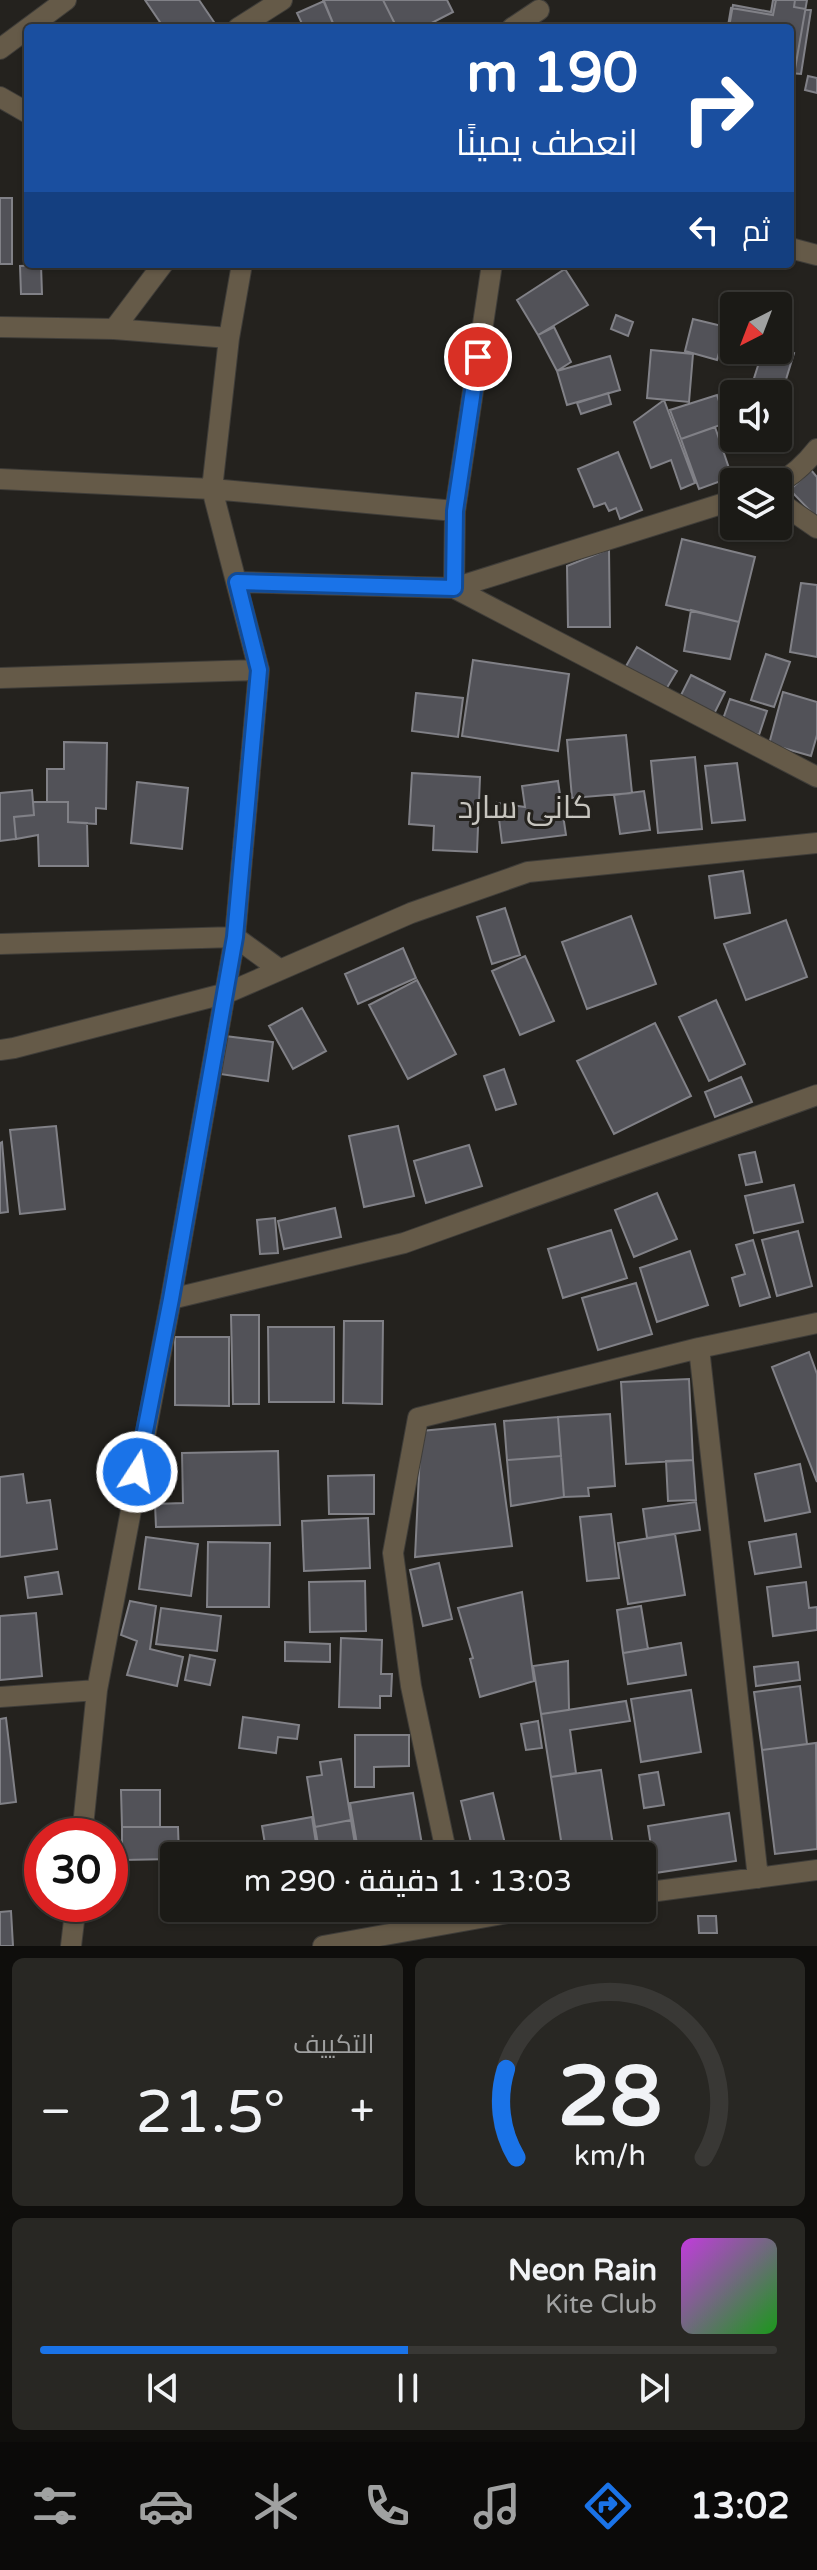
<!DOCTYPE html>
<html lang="ar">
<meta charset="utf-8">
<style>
:root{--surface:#1b1a16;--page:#282723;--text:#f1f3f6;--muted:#a0a1a1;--line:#393835;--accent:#1a73e8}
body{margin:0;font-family:"Varela Round",Cairo,sans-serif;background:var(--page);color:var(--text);direction:rtl;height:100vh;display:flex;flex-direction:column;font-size:30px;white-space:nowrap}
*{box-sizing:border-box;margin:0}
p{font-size:26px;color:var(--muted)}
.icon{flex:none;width:44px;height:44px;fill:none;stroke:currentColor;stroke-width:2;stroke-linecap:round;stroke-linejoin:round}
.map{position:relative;height:1946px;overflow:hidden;direction:ltr}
.drawer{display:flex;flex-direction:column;gap:12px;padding:12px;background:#0f0e0c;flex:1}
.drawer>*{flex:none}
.top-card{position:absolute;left:24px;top:24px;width:770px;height:244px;border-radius:8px;box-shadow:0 2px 6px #0004,0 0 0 2px var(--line);direction:rtl;background:#1a4fa0;color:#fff;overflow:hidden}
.needle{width:52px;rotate:222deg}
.controls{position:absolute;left:720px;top:292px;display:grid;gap:16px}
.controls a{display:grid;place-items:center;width:72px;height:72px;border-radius:8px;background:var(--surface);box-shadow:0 2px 6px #0004,0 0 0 2px var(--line);font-size:40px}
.speed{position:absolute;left:24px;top:1818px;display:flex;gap:16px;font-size:40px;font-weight:700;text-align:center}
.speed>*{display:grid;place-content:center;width:104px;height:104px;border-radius:50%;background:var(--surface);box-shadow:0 2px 6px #0004,0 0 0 2px var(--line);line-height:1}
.speed .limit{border:12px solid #d22;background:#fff;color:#111}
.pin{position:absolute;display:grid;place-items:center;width:68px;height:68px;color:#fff;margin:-34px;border:4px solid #fff;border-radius:50%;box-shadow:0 2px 8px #0007}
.me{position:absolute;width:88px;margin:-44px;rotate:11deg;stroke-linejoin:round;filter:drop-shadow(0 0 6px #0008)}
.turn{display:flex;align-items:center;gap:28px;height:168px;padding:0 24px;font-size:36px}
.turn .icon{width:104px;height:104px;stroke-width:2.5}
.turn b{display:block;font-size:56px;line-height:68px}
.then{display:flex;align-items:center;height:76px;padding:0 24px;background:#0003;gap:16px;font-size:30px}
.big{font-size:60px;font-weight:600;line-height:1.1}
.drawer .widget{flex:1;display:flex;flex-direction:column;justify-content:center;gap:12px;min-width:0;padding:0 28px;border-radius:12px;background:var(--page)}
.drawer .dial{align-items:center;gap:0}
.dial svg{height:208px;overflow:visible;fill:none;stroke:var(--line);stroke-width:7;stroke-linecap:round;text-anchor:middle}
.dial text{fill:var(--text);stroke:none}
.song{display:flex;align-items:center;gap:24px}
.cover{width:96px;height:96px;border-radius:12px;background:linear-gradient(135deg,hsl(290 70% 55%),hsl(120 70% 35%))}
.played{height:8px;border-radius:4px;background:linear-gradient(90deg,var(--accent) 50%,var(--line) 50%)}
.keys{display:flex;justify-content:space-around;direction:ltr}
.heat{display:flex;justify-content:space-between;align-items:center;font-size:44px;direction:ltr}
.drawer .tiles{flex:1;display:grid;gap:12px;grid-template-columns:1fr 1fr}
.widget:last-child{grid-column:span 2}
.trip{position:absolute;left:160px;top:1842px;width:496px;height:80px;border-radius:8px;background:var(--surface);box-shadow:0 2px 6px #0004,0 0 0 2px var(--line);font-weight:600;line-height:80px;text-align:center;direction:rtl}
.menu{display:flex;height:128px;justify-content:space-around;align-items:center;background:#0b0a09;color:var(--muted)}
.menu .icon{width:56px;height:56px}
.menu .current{color:var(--accent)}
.menu b{font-size:36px;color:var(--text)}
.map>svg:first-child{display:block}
.building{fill:#525258;stroke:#818187;stroke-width:2}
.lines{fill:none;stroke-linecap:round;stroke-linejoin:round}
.minor-casing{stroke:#3f3d39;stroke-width:22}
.minor{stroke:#655a48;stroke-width:20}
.route-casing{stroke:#114b97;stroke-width:20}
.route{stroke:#1a73e8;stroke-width:14}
.labels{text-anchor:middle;stroke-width:6;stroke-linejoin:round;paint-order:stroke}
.quarter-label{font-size:32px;fill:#c7c5bf;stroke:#24221e}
</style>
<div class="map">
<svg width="817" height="1946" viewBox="0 0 817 1946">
<rect width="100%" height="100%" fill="#24221e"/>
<path class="building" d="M 145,0 L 199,0 L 218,28 L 164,28 Z
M 323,0 L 383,0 L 397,28 L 335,28 Z
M 383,0 L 447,0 L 453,12 L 422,28 L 397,28 Z
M 773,0 L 807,0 L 795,69 L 790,68 L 790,28 L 729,27 L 733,5 L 771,12 Z
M 776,0 L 795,0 L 794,7 L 811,10 L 801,74 L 790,73 L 790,28 L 728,26 L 731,8 L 773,15 Z
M 324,1 L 335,28 L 304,28 L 297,13 Z
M 808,76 L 817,78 L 817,93 L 805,90 Z
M 0,198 L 12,198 L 12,264 L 0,264 Z
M 41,265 L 42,294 L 21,294 L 20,266 Z
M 565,269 L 588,305 L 538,335 L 517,300 Z
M 616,315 L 633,322 L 628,336 L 611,329 Z
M 693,319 L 726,327 L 717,360 L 685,351 Z
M 554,327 L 571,362 L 557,371 L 538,335 Z
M 778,347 L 794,353 L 778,406 L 778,394 L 749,394 L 763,350 L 778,350 Z
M 651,350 L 693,354 L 689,402 L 647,398 Z
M 610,356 L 620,390 L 567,405 L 557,371 Z
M 608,393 L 611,404 L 581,414 L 577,403 Z
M 717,395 L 726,423 L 681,439 L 670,410 Z
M 664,400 L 695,483 L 681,489 L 671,460 L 651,468 L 634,422 Z
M 715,427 L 732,477 L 699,489 L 681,439 Z
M 618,452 L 642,510 L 620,519 L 616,508 L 609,511 L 605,503 L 594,507 L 578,469 Z
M 811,470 L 817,477 L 817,518 L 790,490 Z
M 682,539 L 755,557 L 739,622 L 666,605 Z
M 609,549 L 610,627 L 568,627 L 567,566 Z
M 801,583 L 817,585 L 817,657 L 790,652 Z
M 691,610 L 739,622 L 730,659 L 684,651 Z
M 637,647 L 677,671 L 665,691 L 625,668 Z
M 766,654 L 790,662 L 774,707 L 751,700 Z
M 473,660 L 569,674 L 558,751 L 462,736 Z
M 691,675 L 725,692 L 713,716 L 679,699 Z
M 783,692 L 817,702 L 817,735 L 811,756 L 769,744 Z
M 416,693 L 463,698 L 458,737 L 412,731 Z
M 730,699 L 767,711 L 759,735 L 722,722 Z
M 626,735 L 632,793 L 572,798 L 567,740 Z
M 64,742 L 107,743 L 106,809 L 96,808 L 96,824 L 68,822 L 68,802 L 47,802 L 47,769 L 64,769 Z
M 695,757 L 702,829 L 658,833 L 651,761 Z
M 737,763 L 745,820 L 712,823 L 705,766 Z
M 412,773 L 480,777 L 477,852 L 433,850 L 434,826 L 409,824 Z
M 558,781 L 566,835 L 502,843 L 497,803 L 525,807 L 522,786 Z
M 137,782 L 188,788 L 182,849 L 131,843 Z
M 32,790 L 34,815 L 14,817 L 16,839 L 0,841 L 0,793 Z
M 644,791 L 650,830 L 620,834 L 614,795 Z
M 33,802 L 68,802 L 68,822 L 87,823 L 88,866 L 39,866 L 38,835 L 16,839 L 14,817 L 34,815 Z
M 743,871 L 750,913 L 715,918 L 709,876 Z
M 505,908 L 520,955 L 492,964 L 477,917 Z
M 631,916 L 656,984 L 587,1009 L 562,942 Z
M 786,920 L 807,977 L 746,1000 L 724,944 Z
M 403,948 L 416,978 L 358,1004 L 345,974 Z
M 525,956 L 554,1021 L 520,1035 L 492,971 Z
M 417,980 L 456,1054 L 408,1079 L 369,1005 Z
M 716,1000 L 745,1064 L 709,1081 L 679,1017 Z
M 302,1008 L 326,1051 L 293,1069 L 269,1026 Z
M 655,1023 L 691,1096 L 614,1134 L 577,1061 Z
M 225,1036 L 273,1042 L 268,1081 L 220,1074 Z
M 504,1069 L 516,1104 L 496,1110 L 484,1076 Z
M 741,1077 L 752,1102 L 715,1117 L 705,1092 Z
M 56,1126 L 65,1209 L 20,1214 L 10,1130 Z
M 398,1126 L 414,1196 L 364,1207 L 349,1136 Z
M 2,1142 L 8,1212 L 0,1213 L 0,1143 Z
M 469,1145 L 482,1186 L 426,1203 L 414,1161 Z
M 755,1152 L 762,1182 L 746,1185 L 739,1155 Z
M 794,1185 L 803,1222 L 754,1233 L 745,1196 Z
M 657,1193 L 677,1239 L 634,1257 L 615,1210 Z
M 335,1208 L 341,1237 L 284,1249 L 278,1221 Z
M 275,1218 L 278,1253 L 260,1254 L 257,1220 Z
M 611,1230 L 627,1278 L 563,1298 L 548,1249 Z
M 798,1231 L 812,1286 L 777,1296 L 762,1240 Z
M 753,1240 L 770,1297 L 740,1306 L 732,1278 L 745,1274 L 736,1245 Z
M 690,1251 L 708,1305 L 657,1322 L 640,1268 Z
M 636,1283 L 652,1334 L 598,1350 L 582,1298 Z
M 231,1315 L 259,1315 L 259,1404 L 233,1404 Z
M 344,1321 L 383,1321 L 382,1404 L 343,1403 Z
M 268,1327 L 334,1327 L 334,1402 L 269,1402 Z
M 175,1337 L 229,1337 L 229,1406 L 175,1405 Z
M 809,1352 L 817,1374 L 817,1482 L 772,1367 Z
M 689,1379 L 693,1460 L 626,1464 L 621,1382 Z
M 610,1414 L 615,1486 L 588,1488 L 589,1496 L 564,1497 L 558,1417 Z
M 558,1417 L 561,1456 L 507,1460 L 504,1421 Z
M 495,1424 L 512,1546 L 415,1557 L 421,1431 Z
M 278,1451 L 280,1525 L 156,1527 L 155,1504 L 183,1503 L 182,1453 Z
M 561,1456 L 564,1497 L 511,1506 L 507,1460 Z
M 693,1460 L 696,1500 L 668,1501 L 666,1461 Z
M 800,1464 L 810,1512 L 765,1521 L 755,1474 Z
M 23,1474 L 27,1503 L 50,1500 L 57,1549 L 0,1557 L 0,1477 Z
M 374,1475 L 374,1514 L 329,1514 L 328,1476 Z
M 696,1502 L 700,1530 L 647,1538 L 643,1509 Z
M 611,1514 L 619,1578 L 587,1581 L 580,1517 Z
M 368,1518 L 370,1568 L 304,1571 L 302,1521 Z
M 675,1534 L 685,1595 L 628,1604 L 618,1543 Z
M 796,1534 L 801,1567 L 755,1574 L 749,1542 Z
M 146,1537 L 198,1544 L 191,1596 L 139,1589 Z
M 208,1542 L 270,1543 L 269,1607 L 207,1607 Z
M 439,1563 L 452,1619 L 423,1626 L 410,1570 Z
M 58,1572 L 62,1594 L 28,1598 L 25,1577 Z
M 365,1581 L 366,1631 L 310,1632 L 309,1582 Z
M 806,1582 L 809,1608 L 817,1607 L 817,1630 L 773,1636 L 767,1587 Z
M 522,1592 L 534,1681 L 480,1697 L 470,1659 L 473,1658 L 458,1608 Z
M 130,1601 L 156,1606 L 150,1649 L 183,1657 L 177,1686 L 127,1675 L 137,1641 L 121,1635 Z
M 641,1606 L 648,1649 L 623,1653 L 617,1610 Z
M 161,1608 L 221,1616 L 217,1651 L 156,1644 Z
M 36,1613 L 42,1676 L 0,1680 L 0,1616 Z
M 341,1638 L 382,1640 L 381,1674 L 392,1674 L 391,1696 L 380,1696 L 380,1708 L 339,1707 Z
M 285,1642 L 330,1644 L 330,1662 L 285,1661 Z
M 681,1643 L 686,1675 L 628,1684 L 623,1653 Z
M 190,1655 L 215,1660 L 210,1685 L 185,1680 Z
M 568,1661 L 569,1710 L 541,1714 L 533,1666 Z
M 798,1662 L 800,1680 L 756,1686 L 754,1667 Z
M 800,1686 L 807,1744 L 762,1750 L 754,1692 Z
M 691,1690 L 701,1752 L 641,1762 L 631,1699 Z
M 626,1701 L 630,1721 L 570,1730 L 576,1773 L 551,1777 L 541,1714 Z
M 243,1717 L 299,1725 L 297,1739 L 278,1737 L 276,1753 L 239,1748 Z
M 6,1718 L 16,1802 L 0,1804 L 0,1719 Z
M 538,1721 L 542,1748 L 526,1750 L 521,1724 Z
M 355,1735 L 409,1735 L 409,1766 L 374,1767 L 374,1787 L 355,1787 Z
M 816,1743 L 817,1849 L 775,1854 L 762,1750 Z
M 341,1759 L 351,1820 L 315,1827 L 307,1777 L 322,1775 L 320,1762 Z
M 601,1770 L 613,1845 L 563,1853 L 551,1777 Z
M 658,1772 L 664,1805 L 644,1808 L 639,1775 Z
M 121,1790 L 160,1790 L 160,1827 L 122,1827 Z
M 413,1793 L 424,1856 L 359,1856 L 350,1803 Z
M 493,1793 L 506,1848 L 474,1855 L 461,1801 Z
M 729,1813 L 736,1861 L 655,1873 L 648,1826 Z
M 312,1817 L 318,1856 L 267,1856 L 262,1826 Z
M 351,1820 L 357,1856 L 320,1856 L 315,1827 Z
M 122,1827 L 178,1827 L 179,1856 L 174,1856 L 174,1859 L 122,1860 Z
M 525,1843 L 528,1856 L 474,1856 L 474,1855 Z
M 11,1911 L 13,1946 L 0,1946 L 0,1912 Z
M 698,1916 L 716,1916 L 717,1933 L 699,1933 Z"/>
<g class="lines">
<g class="minor-casing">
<path id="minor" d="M 238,28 L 282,0
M 512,28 L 539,10
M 0,49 L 66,0
M 0,97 L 28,113
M 790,248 L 817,255
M 0,327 L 114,329 L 229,338
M 114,329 L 163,264
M 0,479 L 212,489 L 455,511
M 778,483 C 794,475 806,463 817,449
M 778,501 L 817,528
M 237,582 L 454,588 L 734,500
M 454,588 L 817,777
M 454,588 L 455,511 L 492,264
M 0,678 L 259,670
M 0,944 L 235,937 L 279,969
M 0,1050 L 14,1048 L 227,993 L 411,913 L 528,872 L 817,843
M 171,1299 L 404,1243 L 817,1095
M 0,1697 L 97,1690
M 82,1836 L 97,1690 L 171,1299 L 235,937 L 259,670 L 212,489 L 229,338 L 242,264
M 447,1856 L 411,1686 L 393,1553 L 418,1418 L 699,1348
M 758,1878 L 699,1348 L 817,1323
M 642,1893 L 817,1870
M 71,1946 L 76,1904
M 323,1946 L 535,1908"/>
</g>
<use href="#minor" class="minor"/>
</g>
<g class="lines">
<g class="route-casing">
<path id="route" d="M 137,1472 L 171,1299 L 235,937 L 259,670 L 237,582 L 454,588 L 455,511 L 478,357"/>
</g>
<use href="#route" class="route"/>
</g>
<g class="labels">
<g class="quarter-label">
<text x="525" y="818">کانی سارد</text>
</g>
</g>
</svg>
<div class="controls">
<a><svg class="needle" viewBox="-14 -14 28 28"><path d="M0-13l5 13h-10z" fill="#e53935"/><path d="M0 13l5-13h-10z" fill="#a0a1a1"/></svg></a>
<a><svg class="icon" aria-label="sound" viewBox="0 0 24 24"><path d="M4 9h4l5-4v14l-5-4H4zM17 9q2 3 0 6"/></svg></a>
<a><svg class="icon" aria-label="layers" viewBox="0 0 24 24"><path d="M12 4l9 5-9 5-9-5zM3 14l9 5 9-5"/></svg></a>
</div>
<div class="speed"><div class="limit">30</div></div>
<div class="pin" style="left:478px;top:357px;background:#d93025"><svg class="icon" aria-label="arrive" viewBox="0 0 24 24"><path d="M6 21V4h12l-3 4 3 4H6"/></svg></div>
<svg class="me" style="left:137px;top:1472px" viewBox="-20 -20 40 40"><circle r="17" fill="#1a73e8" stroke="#fff" stroke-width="3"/><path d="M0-11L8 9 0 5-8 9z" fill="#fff"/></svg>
<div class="trip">13:03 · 1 دقيقة · 290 m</div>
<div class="top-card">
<div class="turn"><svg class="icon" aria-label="right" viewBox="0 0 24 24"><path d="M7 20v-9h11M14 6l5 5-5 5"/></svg><div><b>190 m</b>انعطف يمينًا</div></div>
<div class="then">ثم<svg class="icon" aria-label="left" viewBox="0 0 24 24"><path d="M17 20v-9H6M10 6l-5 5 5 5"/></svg></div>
</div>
</div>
<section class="drawer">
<div class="tiles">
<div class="widget dial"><svg viewBox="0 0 100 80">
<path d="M14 69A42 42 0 1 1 86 69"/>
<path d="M14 69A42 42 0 0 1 10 35" stroke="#1a73e8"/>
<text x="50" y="56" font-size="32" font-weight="700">28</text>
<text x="50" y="72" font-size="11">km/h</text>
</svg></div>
<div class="widget"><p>التكييف</p>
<div class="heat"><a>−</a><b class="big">21.5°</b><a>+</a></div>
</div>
<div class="widget">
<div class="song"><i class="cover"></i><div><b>Neon Rain</b><p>Kite Club</p></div></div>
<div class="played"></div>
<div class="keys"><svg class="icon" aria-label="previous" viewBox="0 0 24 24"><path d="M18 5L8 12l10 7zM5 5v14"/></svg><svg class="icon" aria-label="pause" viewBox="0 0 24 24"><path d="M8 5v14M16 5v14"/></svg><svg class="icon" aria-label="next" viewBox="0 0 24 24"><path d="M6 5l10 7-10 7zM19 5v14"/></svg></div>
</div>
</div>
</section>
<nav class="menu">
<b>13:02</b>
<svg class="icon current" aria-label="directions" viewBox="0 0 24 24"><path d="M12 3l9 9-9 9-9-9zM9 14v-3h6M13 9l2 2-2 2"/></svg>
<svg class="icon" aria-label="music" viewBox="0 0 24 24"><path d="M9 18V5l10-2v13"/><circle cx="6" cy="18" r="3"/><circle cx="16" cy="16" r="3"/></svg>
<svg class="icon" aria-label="phone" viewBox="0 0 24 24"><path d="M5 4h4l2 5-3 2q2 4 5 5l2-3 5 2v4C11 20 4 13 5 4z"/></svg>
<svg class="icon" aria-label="climate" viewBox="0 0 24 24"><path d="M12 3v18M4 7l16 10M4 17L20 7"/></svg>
<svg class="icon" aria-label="car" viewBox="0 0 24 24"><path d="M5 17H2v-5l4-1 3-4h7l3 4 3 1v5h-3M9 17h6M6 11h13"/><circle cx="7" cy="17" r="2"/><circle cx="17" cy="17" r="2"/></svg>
<svg class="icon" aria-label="filters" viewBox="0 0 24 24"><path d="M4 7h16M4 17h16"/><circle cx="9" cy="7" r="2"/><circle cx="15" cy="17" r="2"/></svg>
</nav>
